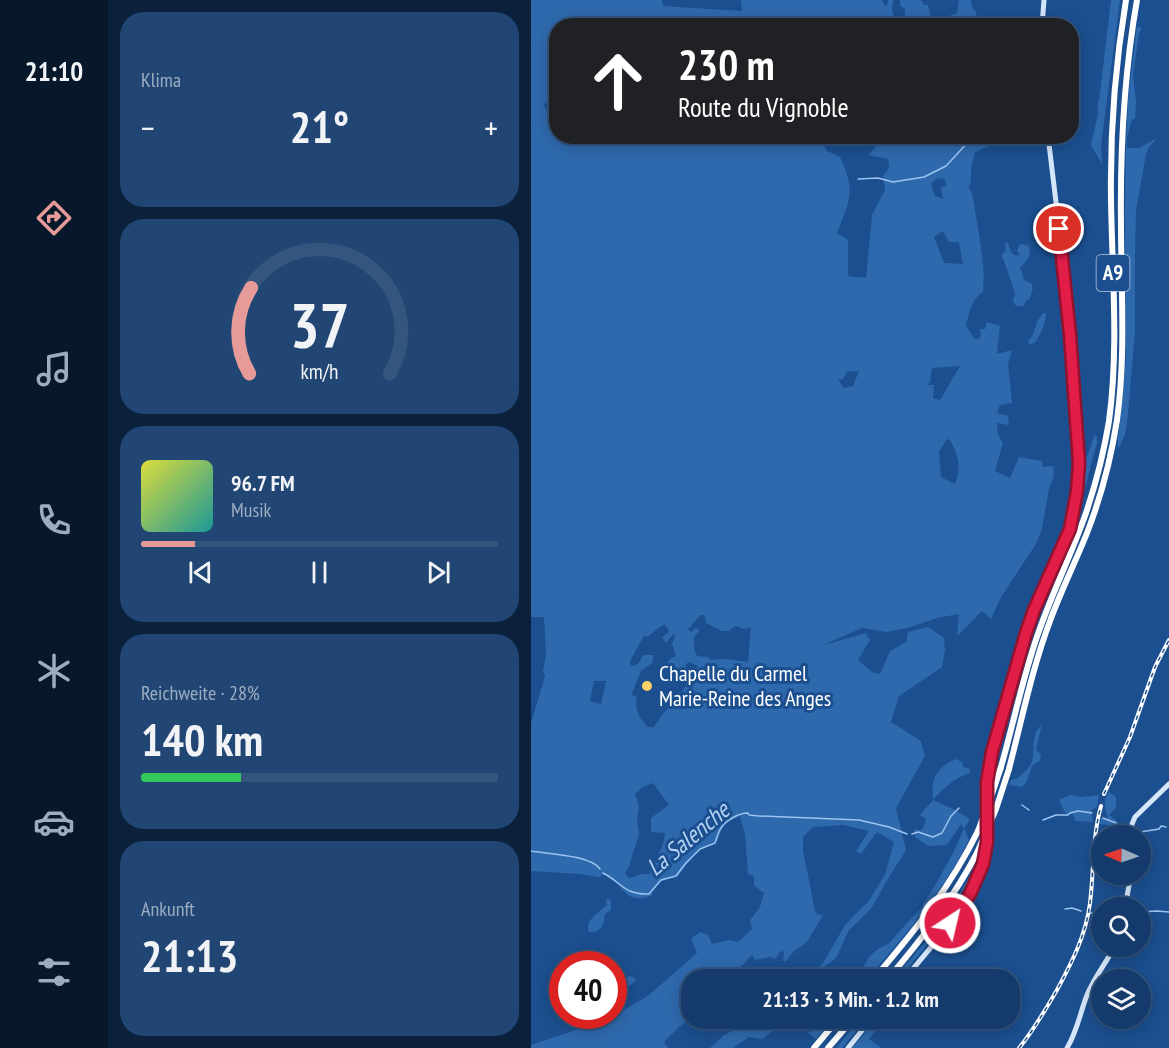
<!DOCTYPE html>
<html lang="de">
<meta charset="utf-8">
<style>
:root{--surface:#143b6b;--page:#214673;--text:#f1f3f6;--muted:#9dadc1;--line:#33557e;--accent:#e69b98}
body{margin:0;font-family:"PT Sans Narrow",sans-serif;background:var(--page);color:var(--text);height:100vh;display:flex;flex-direction:column;font-size:22px;white-space:nowrap}
*{box-sizing:border-box;margin:0}
p{font-size:20px;color:var(--muted)}
.icon{flex:none;width:33px;height:33px;fill:none;stroke:currentColor;stroke-width:2;stroke-linecap:round;stroke-linejoin:round}
.map{position:relative;flex:1;overflow:hidden}
.side{display:flex;flex-direction:column;gap:12px;padding:12px;background:#0b203b;width:423px}
.side>*{flex:none}
.hud{position:absolute;left:18px;top:18px;width:530px;height:126px;border-radius:24px;box-shadow:0 3px 15px #0003,0 0 0 2px var(--line);background:#202124;color:#fff;overflow:hidden}
.needle{width:39px;rotate:272deg}
.fabs{position:absolute;left:560px;top:825px;display:grid;gap:12px}
.fabs a{display:grid;place-items:center;width:60px;height:60px;border-radius:50%;background:var(--surface);box-shadow:0 3px 15px #0003,0 0 0 2px var(--line);font-size:30px}
.speed{position:absolute;left:18px;top:951px;display:flex;gap:12px;font-size:30px;font-weight:700;text-align:center}
.speed>*{display:grid;place-content:center;width:78px;height:78px;border-radius:50%;background:var(--surface);box-shadow:0 3px 15px #0003,0 0 0 2px var(--line);line-height:1}
.speed .limit{border:9px solid #d22;background:#fff;color:#111}
.pin{position:absolute;display:grid;place-items:center;width:51px;height:51px;color:#fff;margin:-26px;border:3px solid #fff;border-radius:50%;box-shadow:0 2px 6px #0007}
.me{position:absolute;width:66px;margin:-33px;rotate:35deg;stroke-linejoin:round;filter:drop-shadow(0 0 4px #0008)}
.turn{display:flex;align-items:center;gap:21px;height:126px;padding:0 30px;font-size:27px}
.turn .icon{width:78px;height:78px;stroke-width:2.5}
.turn b{display:block;font-size:42px;line-height:51px}
.big{font-size:45px;font-weight:700;line-height:1.1}
.side .widget{flex:1;display:flex;flex-direction:column;justify-content:center;gap:9px;min-width:0;padding:0 21px;border-radius:24px;background:var(--page)}
.side .dial{align-items:center;gap:0}
.dial svg{height:156px;overflow:visible;fill:none;stroke:var(--line);stroke-width:7;stroke-linecap:round;text-anchor:middle}
.dial text{fill:var(--text);stroke:none}
.song{display:flex;align-items:center;gap:18px}
.cover{width:72px;height:72px;border-radius:9px;background:linear-gradient(135deg,hsl(60 70% 55%),hsl(180 70% 35%))}
.played{height:6px;border-radius:3px;background:linear-gradient(90deg,var(--accent) 15%,var(--line) 15%)}
.keys{display:flex;justify-content:space-around;direction:ltr}
.heat{display:flex;justify-content:space-between;align-items:center;font-size:33px;direction:ltr}
.charge{height:9px;border-radius:4px;background:linear-gradient(90deg,#34c759 28%,var(--line) 0)}
.trip{position:absolute;left:150px;top:969px;width:339px;height:60px;border-radius:24px;background:var(--surface);box-shadow:0 3px 15px #0003,0 0 0 2px var(--line);font-weight:700;line-height:60px;text-align:center}
main{display:flex;flex:1;min-height:0}
.tab-bar{display:flex;flex-direction:column;width:108px;justify-content:space-around;align-items:center;background:#08182b;color:var(--muted)}
.tab-bar .icon{width:42px;height:42px}
.tab-bar .active{color:var(--accent)}
.tab-bar b{font-size:27px;color:var(--text)}
.map>svg:first-child{display:block}
.green{fill:#2e69ad;fill-rule:evenodd}
.lines{fill:none;stroke-linecap:round;stroke-linejoin:round}
.stream{stroke:#9cc4f0;stroke-width:1.5}
.secondary{stroke:#d6e6fa;stroke-width:5}
.highway{stroke:#fff;stroke-width:6}
.rail-casing{stroke:#fff;stroke-width:4}
.rail{stroke:#1b4f8f;stroke-width:1.5;stroke-dasharray:4.5;stroke-linecap:butt}
.highway-bridge{stroke:#fff;stroke-width:6}
.route-casing{stroke:#92132f;stroke-width:15}
.route{stroke:#e11d48;stroke-width:10}
.poi-dot{fill:#ffd166;stroke:#1b4f8f;stroke-width:2}
.labels{text-anchor:middle;stroke-width:6;stroke-linejoin:round;paint-order:stroke}
.shield{fill:#1b4f8f;stroke:#bbcadd;stroke-width:1.5}
.shield-label{font-size:21px;font-weight:bold;fill:#fff}
.poi-label{font-size:22px;fill:#fff;stroke:#1b4f8f;text-anchor:start}
.water-label{font-size:24px;font-style:italic;fill:#b5d3f5;stroke:#1b4f8f}
</style>
<main>
<nav class="tab-bar">
<b>21:10</b>
<svg class="icon active" aria-label="directions" viewBox="0 0 24 24"><path d="M12 3l9 9-9 9-9-9zM9 14v-3h6M13 9l2 2-2 2"/></svg>
<svg class="icon" aria-label="music" viewBox="0 0 24 24"><path d="M9 18V5l10-2v13"/><circle cx="6" cy="18" r="3"/><circle cx="16" cy="16" r="3"/></svg>
<svg class="icon" aria-label="phone" viewBox="0 0 24 24"><path d="M5 4h4l2 5-3 2q2 4 5 5l2-3 5 2v4C11 20 4 13 5 4z"/></svg>
<svg class="icon" aria-label="climate" viewBox="0 0 24 24"><path d="M12 3v18M4 7l16 10M4 17L20 7"/></svg>
<svg class="icon" aria-label="car" viewBox="0 0 24 24"><path d="M5 17H2v-5l4-1 3-4h7l3 4 3 1v5h-3M9 17h6M6 11h13"/><circle cx="7" cy="17" r="2"/><circle cx="17" cy="17" r="2"/></svg>
<svg class="icon" aria-label="filters" viewBox="0 0 24 24"><path d="M4 7h16M4 17h16"/><circle cx="9" cy="7" r="2"/><circle cx="15" cy="17" r="2"/></svg>
</nav>
<section class="side">
<div class="widget"><p>Klima</p>
<div class="heat"><a>−</a><b class="big">21°</b><a>+</a></div>
</div>
<div class="widget dial"><svg viewBox="0 0 100 80">
<path d="M14 69A42 42 0 1 1 86 69"/>
<path d="M14 69A42 42 0 0 1 15 25" stroke="#e69b98"/>
<text x="50" y="56" font-size="32" font-weight="700">37</text>
<text x="50" y="72" font-size="11">km/h</text>
</svg></div>
<div class="widget">
<div class="song"><i class="cover"></i><div><b>96.7 FM</b><p>Musik</p></div></div>
<div class="played"></div>
<div class="keys"><svg class="icon" aria-label="previous" viewBox="0 0 24 24"><path d="M18 5L8 12l10 7zM5 5v14"/></svg><svg class="icon" aria-label="pause" viewBox="0 0 24 24"><path d="M8 5v14M16 5v14"/></svg><svg class="icon" aria-label="next" viewBox="0 0 24 24"><path d="M6 5l10 7-10 7zM19 5v14"/></svg></div>
</div>
<div class="widget"><p>Reichweite · 28%</p><b class="big">140 km</b><div class="charge"></div></div>
<div class="widget"><p>Ankunft</p><b class="big">21:13</b></div>
</section>
<div class="map">
<svg width="638" height="1048" viewBox="0 0 638 1048">
<rect width="100%" height="100%" fill="#1b4f8f"/>
<path class="green" d="M 0,0 L 131,0 L 132,6 L 211,11 L 210,0 L 351,0 L 353,4 L 356,6 L 357,0 L 362,0 L 361,9 L 363,18 L 372,20 L 374,25 L 155,26 L 148,23 L 147,26 L 26,26 L 25,99 L 13,104 L 19,120 L 25,118 L 26,136 L 288,137 L 296,151 L 309,157 C 325,191 319,200 306,233 L 317,240 L 317,276 L 335,278 L 341,215 L 354,190 L 352,176 L 358,168 L 357,159 L 337,155 L 344,148 L 349,137 L 472,137 L 469,140 L 467,139 L 463,140 L 462,144 L 444,152 L 440,168 L 440,181 L 438,187 L 442,197 C 446,228 455,261 452,292 C 440,299 438,314 435,326 L 444,339 L 447,339 L 450,336 L 449,329 L 454,329 L 456,322 L 469,326 L 466,354 L 481,350 L 477,364 L 481,403 L 469,405 L 466,413 L 477,416 L 478,425 L 466,423 L 467,435 L 472,443 L 464,471 L 479,478 L 488,457 L 511,461 L 511,467 L 522,466 L 523,476 L 518,489 L 511,529 L 505,544 L 470,597 L 460,619 L 451,611 L 426,636 L 428,614 L 406,618 L 377,628 L 355,632 L 331,628 L 290,646 L 335,633 L 339,640 L 327,660 L 341,672 L 349,674 L 359,651 L 375,642 L 377,632 L 397,627 L 413,638 L 414,650 L 411,667 L 368,696 L 360,722 L 390,741 L 394,756 L 365,808 L 375,850 L 358,877 L 340,909 L 318,930 L 305,958 L 294,966 L 282,979 L 273,979 L 291,965 L 314,925 L 337,902 L 354,875 L 363,842 L 346,832 L 330,854 L 325,851 L 338,831 L 312,825 L 282,827 L 272,837 L 272,850 L 284,911 L 286,914 L 292,915 L 276,942 L 263,951 L 254,962 L 252,961 L 253,952 L 252,951 L 249,952 L 244,959 L 240,957 L 224,960 L 221,955 L 200,977 L 199,979 L 160,980 L 161,1018 L 148,1027 L 133,1042 L 137,1048 L 0,1048 L 0,1045 L 50,1028 L 82,1016 L 117,996 L 166,953 L 160,939 L 169,932 L 177,935 L 181,944 L 198,940 L 207,942 L 221,929 L 219,920 L 229,907 L 233,893 L 223,886 L 223,876 L 217,874 L 214,834 L 209,816 L 193,824 L 186,841 L 168,849 L 147,876 L 130,881 L 120,891 L 122,895 C 95,906 94,887 74,873 L 68,877 L 49,874 L 0,871 L 0,723 L 14,676 L 12,671 L 15,656 L 13,617 L 0,617 ZM 406,178 L 414,179 L 415,186 L 410,188 L 412,199 L 404,196 L 400,184 ZM 412,231 L 418,242 L 428,242 L 432,264 L 413,263 L 403,237 ZM 429,366 L 409,400 L 402,398 L 403,385 L 396,385 L 396,383 L 399,383 L 401,368 ZM 328,371 L 322,386 L 313,388 L 307,380 L 312,379 L 316,372 ZM 416,439 L 419,440 C 427,454 431,469 424,484 L 410,477 L 408,452 ZM 170,615 L 173,615 L 175,623 L 191,631 L 198,631 L 201,628 L 205,626 L 212,629 L 220,627 L 217,662 L 195,659 L 180,660 L 176,657 L 166,656 L 163,648 L 163,637 L 169,630 L 165,628 L 160,632 L 157,629 ZM 133,624 L 138,630 L 137,633 L 131,637 L 135,643 L 142,634 L 144,636 L 141,644 L 145,656 L 140,658 L 134,666 L 140,675 L 155,674 L 155,665 L 157,662 L 167,666 L 146,700 L 134,711 L 122,728 L 120,727 L 116,727 C 109,716 103,712 106,697 L 102,696 L 101,693 L 110,671 L 121,663 L 123,655 L 112,655 L 107,664 L 101,666 L 99,664 L 100,659 L 113,636 L 116,637 ZM 63,681 L 75,681 L 70,704 L 59,701 ZM 122,783 L 138,805 L 120,818 L 120,832 L 134,833 L 132,844 L 119,874 L 110,874 L 98,878 L 94,873 L 98,866 L 108,834 L 106,820 L 108,806 L 104,794 L 112,787 Z
M 369,0 L 390,0 L 393,5 L 397,5 L 402,25 L 378,25 L 378,21 L 374,20 L 374,9 L 369,6 Z
M 428,0 L 440,0 L 441,7 L 445,12 L 446,25 L 427,25 L 426,19 L 423,24 L 419,21 L 420,15 L 426,13 Z
M 580,0 L 589,0 L 570,145 L 571,164 L 560,145 L 567,114 L 567,102 L 568,101 Z
M 606,26 L 611,28 L 608,33 L 602,76 L 605,101 L 604,119 L 601,119 L 596,138 L 596,148 L 608,148 L 626,138 L 618,147 L 615,154 L 605,210 L 604,252 L 604,332 L 597,414 L 594,435 L 587,449 L 587,438 L 592,396 L 595,355 L 594,210 L 595,149 L 597,101 Z
M 475,243 L 477,243 C 479,250 480,257 489,255 L 486,251 L 489,244 L 497,245 C 502,257 496,260 489,268 C 494,276 489,280 500,283 L 502,288 L 498,300 L 496,300 L 492,306 L 485,306 L 482,302 C 482,299 484,296 484,293 C 483,289 473,260 471,257 L 471,254 L 475,251 L 474,245 Z
M 512,313 L 515,313 C 515,323 509,335 504,343 L 498,344 L 497,341 L 501,337 L 507,320 Z
M 564,434 L 566,437 L 566,443 L 548,510 L 554,484 L 554,462 Z
M 511,724 L 505,750 L 510,755 L 509,760 L 501,766 L 496,781 L 491,787 L 478,785 L 480,780 C 486,779 488,777 492,773 C 508,761 499,748 505,732 C 506,729 509,727 511,724 Z
M 426,759 L 432,763 L 432,767 L 439,769 L 439,773 C 423,778 413,788 402,800 L 420,808 L 439,819 L 433,828 L 438,840 C 411,894 375,934 336,979 L 324,980 L 339,956 L 347,949 L 357,944 L 389,909 L 405,884 L 422,853 L 433,829 L 430,824 L 416,845 L 397,846 L 384,837 L 383,829 L 391,830 L 395,819 L 389,815 L 402,800 C 399,779 406,766 426,759 Z
M 578,792 L 585,797 L 585,808 L 578,815 L 586,821 L 588,829 L 584,826 L 569,824 L 570,818 L 577,818 C 574,809 572,800 578,792 Z
M 539,795 L 549,797 L 568,795 L 566,806 L 560,811 L 562,822 L 544,821 L 542,814 L 535,815 L 528,800 Z
M 446,864 C 432,908 397,944 367,979 L 363,979 L 397,939 L 427,896 Z
M 77,898 L 80,901 L 80,910 L 74,914 C 73,925 70,933 58,932 C 53,920 68,912 76,905 L 75,901 Z
M 99,976 L 104,978 L 104,982 L 88,992 L 83,999 L 83,991 L 97,977 Z
M 331,1018 L 335,1019 L 311,1048 L 305,1048 Z
M 346,1018 L 371,1019 L 353,1025 L 351,1023 L 338,1039 L 350,1048 L 321,1048 Z
M 225,1019 L 250,1019 L 246,1027 L 232,1039 L 218,1037 L 202,1048 L 179,1048 L 193,1035 Z
M 292,1019 L 302,1019 L 285,1039 L 277,1033 Z"/>
<g class="lines">
<path class="stream" d="M 327,179 L 347,178 L 362,182 L 393,177 L 415,166 L 439,140 L 466,138 L 488,139 L 510,137
M 491,805 L 498,810
M 572,818 L 585,823 L 594,833 L 598,832
M 512,820 L 525,815 L 537,815 L 539,813 L 547,811 L 561,813
M 603,833 L 628,829 L 630,826 L 635,827
M 381,834 L 387,832 L 402,837 L 411,833 L 420,816 L 428,808
M 0,851 C 16,854 60,855 69,869
M 72,873 C 90,882 93,895 118,894 L 130,880 L 145,876 L 154,864 L 169,849 L 184,843 C 186,838 187,832 190,828 C 195,820 208,813 217,813 L 218,815 L 228,816 L 328,820 L 358,827 L 376,834
M 534,909 L 541,908 L 550,911
M 609,912 L 626,911 L 638,912
M 559,913 L 570,914"/>
<path class="secondary" d="M 511,26 L 513,0
M 600,836 L 601,824 L 604,817 L 638,784
M 594,908 L 600,874
M 373,980 C 399,947 431,915 448,876 C 463,841 452,804 458,768 C 462,740 473,711 481,684 C 488,659 494,634 503,610 C 514,583 529,558 538,530 C 545,509 547,485 548,463 L 531,252 L 517,136
M 317,1048 L 341,1018
M 536,1048 C 546,1032 549,1013 556,995 C 563,978 575,963 584,946"/>
<path class="highway" d="M 470,767 C 483,722 492,675 508,631 C 522,591 541,553 555,513 C 565,483 573,452 578,421 C 588,347 581,273 580,199 C 579,132 584,66 595,0
M 478,769 C 491,719 501,669 519,621 C 530,591 544,563 556,533 C 570,497 580,459 586,420 C 595,355 590,290 590,225 C 589,150 593,74 606,0
M 342,980 C 384,930 418,890 447,831
M 356,980 C 390,940 422,899 446,853
M 283,1048 L 308,1018
M 297,1048 L 323,1018"/>
<g class="rail-casing">
<path id="rail" d="M 573,794 L 599,737 L 624,667 L 638,640
M 488,1048 C 503,1030 514,1010 526,990 C 541,962 555,935 559,903 C 563,871 561,838 570,806"/>
</g>
<use href="#rail" class="rail"/>
<path class="highway-bridge" d="M 447,831 L 462,791 L 470,767
M 446,853 L 465,809 L 478,769"/>
</g>
<g class="lines">
<g class="route-casing">
<path id="route" d="M 419,923 L 439,894 L 452,864 L 456,842 L 456,782 L 461,752 L 495,633 L 503,610 L 539,529 L 546,491 L 548,463 L 539,335 L 528,229"/>
</g>
<use href="#route" class="route"/>
</g>
<circle class="poi-dot" cx="116" cy="686" r="6"/>
<g class="labels">
<rect class="shield" x="565.5" y="255" width="33" height="36" rx="4.5"/>
<g class="shield-label">
<text x="582" y="280">A9</text>
</g>
<g class="poi-label">
<text x="128" y="681">Chapelle du Carmel<tspan x="128" dy="25">Marie-Reine des Anges</tspan></text>
</g>
<g class="water-label">
<text transform="translate(157 839) rotate(-40)" y="8">La Salenche</text>
</g>
</g>
</svg>
<div class="fabs">
<a><svg class="needle" viewBox="-14 -14 28 28"><path d="M0-13l5 13h-10z" fill="#e53935"/><path d="M0 13l5-13h-10z" fill="#9dadc1"/></svg></a>
<a><svg class="icon" aria-label="search" viewBox="0 0 24 24"><circle cx="10" cy="10" r="6"/><path d="M15 15l6 6"/></svg></a>
<a><svg class="icon" aria-label="layers" viewBox="0 0 24 24"><path d="M12 4l9 5-9 5-9-5zM3 14l9 5 9-5"/></svg></a>
</div>
<div class="speed"><div class="limit">40</div></div>
<div class="pin" style="left:528px;top:229px;background:#d93025"><svg class="icon" aria-label="arrive" viewBox="0 0 24 24"><path d="M6 21V4h12l-3 4 3 4H6"/></svg></div>
<svg class="me" style="left:419px;top:923px" viewBox="-20 -20 40 40"><circle r="17" fill="#e11d48" stroke="#fff" stroke-width="3"/><path d="M0-11L8 9 0 5-8 9z" fill="#fff"/></svg>
<div class="trip">21:13 · 3 Min. · 1.2 km</div>
<div class="hud">
<div class="turn"><svg class="icon" aria-label="ahead" viewBox="0 0 24 24"><path d="M12 20V5M6 11l6-6 6 6"/></svg><div><b>230 m</b>Route du Vignoble</div></div>
</div>
</div>
</main>
